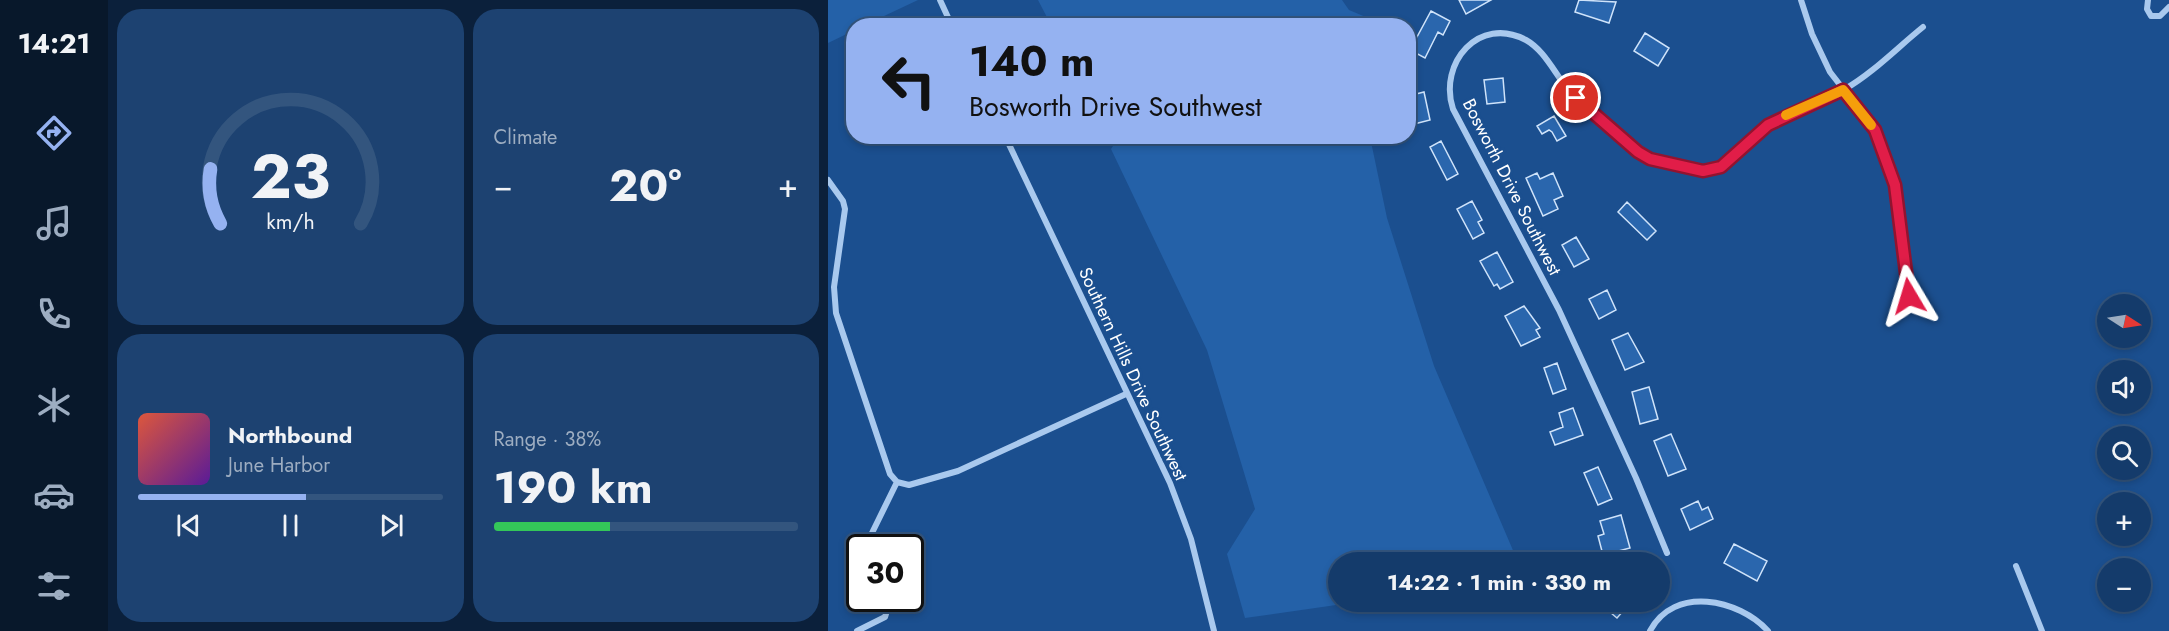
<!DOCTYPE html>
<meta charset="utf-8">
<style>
:root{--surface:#143b6b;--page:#1d4271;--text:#f1f3f6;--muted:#9dadc1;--line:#33557e;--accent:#95b2f1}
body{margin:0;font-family:Jost,sans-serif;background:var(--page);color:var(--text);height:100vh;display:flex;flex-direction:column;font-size:22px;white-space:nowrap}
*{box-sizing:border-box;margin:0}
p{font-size:20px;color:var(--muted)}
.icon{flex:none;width:33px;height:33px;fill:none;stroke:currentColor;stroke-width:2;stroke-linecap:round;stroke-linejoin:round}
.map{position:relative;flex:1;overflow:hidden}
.side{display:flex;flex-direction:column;gap:9px;padding:9px;background:#0b203b;width:720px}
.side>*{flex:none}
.top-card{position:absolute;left:18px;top:18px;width:570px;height:126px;border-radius:24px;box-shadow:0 3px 9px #0003,0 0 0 2px var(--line);background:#95b2f1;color:#111;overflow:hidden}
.needle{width:39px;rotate:102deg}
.tools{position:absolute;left:1269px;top:294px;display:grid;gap:12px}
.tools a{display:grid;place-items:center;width:54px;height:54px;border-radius:50%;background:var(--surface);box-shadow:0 3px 9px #0003,0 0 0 2px var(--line);font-size:30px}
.speed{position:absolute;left:18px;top:534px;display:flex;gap:12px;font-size:30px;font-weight:700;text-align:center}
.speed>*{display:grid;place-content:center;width:78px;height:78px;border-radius:50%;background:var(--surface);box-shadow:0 3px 9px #0003,0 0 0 2px var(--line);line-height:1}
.speed .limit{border:3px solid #111;border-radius:9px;background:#fff;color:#111}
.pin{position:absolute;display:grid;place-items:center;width:51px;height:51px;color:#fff;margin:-26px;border:3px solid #fff;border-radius:50%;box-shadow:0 2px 6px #0007}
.me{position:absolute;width:66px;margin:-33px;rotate:353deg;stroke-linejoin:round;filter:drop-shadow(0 0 4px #0008)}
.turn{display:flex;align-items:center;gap:21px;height:126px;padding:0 24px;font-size:27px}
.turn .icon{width:78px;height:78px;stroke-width:2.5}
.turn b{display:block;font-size:42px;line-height:51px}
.big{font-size:45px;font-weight:700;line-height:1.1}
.side .card{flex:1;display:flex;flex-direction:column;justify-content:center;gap:9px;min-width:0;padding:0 21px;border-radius:24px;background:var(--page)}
.side .dial{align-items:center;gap:0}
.dial svg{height:156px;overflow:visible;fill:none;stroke:var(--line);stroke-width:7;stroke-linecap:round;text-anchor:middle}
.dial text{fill:var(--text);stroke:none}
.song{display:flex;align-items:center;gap:18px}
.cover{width:72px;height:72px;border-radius:9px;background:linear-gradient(135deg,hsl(10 70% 55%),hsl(270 70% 35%))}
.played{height:6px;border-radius:3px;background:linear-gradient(90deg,var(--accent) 55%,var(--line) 55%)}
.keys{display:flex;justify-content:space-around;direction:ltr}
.heat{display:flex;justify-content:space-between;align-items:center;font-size:33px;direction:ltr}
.charge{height:9px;border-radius:4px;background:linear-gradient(90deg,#34c759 38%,var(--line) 0)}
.side .tiles{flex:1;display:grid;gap:9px;grid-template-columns:repeat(2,1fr)}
.trip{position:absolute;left:500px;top:552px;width:342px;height:60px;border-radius:30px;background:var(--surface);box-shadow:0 3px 9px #0003,0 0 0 2px var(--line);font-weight:700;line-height:60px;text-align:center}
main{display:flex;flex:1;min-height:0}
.tabs{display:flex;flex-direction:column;width:108px;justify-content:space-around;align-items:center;background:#08182b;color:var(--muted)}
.tabs .icon{width:42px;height:42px}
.tabs .selected{color:var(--accent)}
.tabs b{font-size:27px;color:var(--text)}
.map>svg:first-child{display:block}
.green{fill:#2461a8}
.building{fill:#2a66ad;stroke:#cfe3fa;stroke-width:1.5}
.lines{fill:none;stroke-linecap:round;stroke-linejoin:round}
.minor{stroke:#a9c9ee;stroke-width:6}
.route-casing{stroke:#92132f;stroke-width:15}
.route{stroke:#e11d48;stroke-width:10}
.slow{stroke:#f59e0b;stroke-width:10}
.labels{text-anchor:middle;stroke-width:6;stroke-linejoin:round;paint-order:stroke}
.street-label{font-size:18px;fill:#fff;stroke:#1b4f8f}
</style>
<main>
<nav class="tabs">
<b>14:21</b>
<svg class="icon selected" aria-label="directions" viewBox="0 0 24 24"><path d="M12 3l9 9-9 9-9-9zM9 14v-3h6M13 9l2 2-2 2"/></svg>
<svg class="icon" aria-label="music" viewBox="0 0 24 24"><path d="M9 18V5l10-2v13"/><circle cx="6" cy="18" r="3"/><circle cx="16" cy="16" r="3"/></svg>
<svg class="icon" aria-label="phone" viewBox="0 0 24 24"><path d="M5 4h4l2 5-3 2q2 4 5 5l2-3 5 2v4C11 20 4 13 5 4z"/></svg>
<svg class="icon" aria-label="climate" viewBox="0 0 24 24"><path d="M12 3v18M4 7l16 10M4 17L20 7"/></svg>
<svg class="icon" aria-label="car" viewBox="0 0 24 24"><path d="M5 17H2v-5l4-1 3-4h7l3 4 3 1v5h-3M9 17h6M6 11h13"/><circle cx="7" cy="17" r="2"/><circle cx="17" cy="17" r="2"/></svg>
<svg class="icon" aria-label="filters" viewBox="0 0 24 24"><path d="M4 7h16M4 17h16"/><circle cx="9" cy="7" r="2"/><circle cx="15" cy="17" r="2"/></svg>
</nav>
<section class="side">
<div class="tiles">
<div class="card dial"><svg viewBox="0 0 100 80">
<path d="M14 69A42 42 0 1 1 86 69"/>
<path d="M14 69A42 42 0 0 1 9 41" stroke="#95b2f1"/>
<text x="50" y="56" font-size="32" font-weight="700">23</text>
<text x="50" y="72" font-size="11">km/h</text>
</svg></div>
<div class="card"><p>Climate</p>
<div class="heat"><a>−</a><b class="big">20°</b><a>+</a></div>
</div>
<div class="card">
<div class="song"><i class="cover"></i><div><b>Northbound</b><p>June Harbor</p></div></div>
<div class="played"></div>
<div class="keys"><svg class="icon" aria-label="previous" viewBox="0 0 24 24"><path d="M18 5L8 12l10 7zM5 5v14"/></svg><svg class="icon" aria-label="pause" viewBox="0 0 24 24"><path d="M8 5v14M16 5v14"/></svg><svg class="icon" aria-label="next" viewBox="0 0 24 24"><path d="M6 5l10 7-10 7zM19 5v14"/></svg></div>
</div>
<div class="card"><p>Range · 38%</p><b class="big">190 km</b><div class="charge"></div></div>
</div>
</section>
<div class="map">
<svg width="1341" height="631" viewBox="0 0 1341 631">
<rect width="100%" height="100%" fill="#1b4f8f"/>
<path class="green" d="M 0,0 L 90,0 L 37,25 L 26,26 L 25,31 L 0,43 Z
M 210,0 L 514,0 L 521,10 L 557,25 L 223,25 Z
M 291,137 L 542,137 L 559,218 L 606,366 L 690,562 L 510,562 L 510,602 L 529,602 L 417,618 L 399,554 L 427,509 L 379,350 L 283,149 Z"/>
<path class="building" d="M 631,0 L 663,0 L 638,14 Z
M 751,0 L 788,2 L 781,23 L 747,12 Z
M 603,11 L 622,21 L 615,35 L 610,32 L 597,58 L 582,50 Z
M 817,33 L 841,48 L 830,66 L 806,51 Z
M 675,78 L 677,102 L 659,104 L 656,80 Z
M 596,92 L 602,120 L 586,124 L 580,96 Z
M 726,116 L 738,136 L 729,141 L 724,132 L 721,130 L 714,134 L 709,126 Z
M 613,141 L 630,174 L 619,180 L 602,147 Z
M 709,173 L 712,179 L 725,173 L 735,196 L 726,200 L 730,209 L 715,216 L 698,178 Z
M 644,201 L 654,220 L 650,222 L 656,233 L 645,239 L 629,209 Z
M 799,202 L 828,231 L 819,240 L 790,212 Z
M 748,237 L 761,259 L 746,267 L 734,245 Z
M 669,252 L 685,282 L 672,289 L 669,284 L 666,286 L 652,261 Z
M 779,290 L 788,310 L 771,319 L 761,299 Z
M 696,306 L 712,328 L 708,330 L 712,337 L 693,346 L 677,316 Z
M 800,333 L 816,362 L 797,370 L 784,340 Z
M 729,363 L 738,389 L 725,394 L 716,368 Z
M 821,387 L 830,419 L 812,424 L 804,392 Z
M 745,408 L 755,435 L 727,445 L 722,432 L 735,427 L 731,413 Z
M 843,434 L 858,469 L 840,476 L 826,441 Z
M 770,467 L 784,499 L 770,505 L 756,473 Z
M 870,501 L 874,510 L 880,507 L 885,519 L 862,530 L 853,509 Z
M 793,515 L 802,548 L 775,555 L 770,536 L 776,534 L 772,521 Z
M 906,544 L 939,561 L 929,581 L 896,563 Z
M 770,602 L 803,602 L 789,618 Z"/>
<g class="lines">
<path class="minor" d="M 112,0 L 124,26
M 973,0 L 984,34 L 1002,72 L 1047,130 L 1067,185 L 1081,296
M 1320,0 L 1319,9 L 1323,16 L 1332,16 L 1341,7
M 177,136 L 342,483 L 363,539 L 386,631
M 0,180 L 15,201 L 17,209 L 6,287 L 8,313 L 62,474 L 69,482 L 81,485 L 130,471 L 298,394
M 43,548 L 43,535 L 69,482
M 839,553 L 808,478 L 731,310 L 625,109 C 610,63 651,15 698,40 C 716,50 726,72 739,88 C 771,127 825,173 879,170 C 902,169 911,146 928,134 C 955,113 987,105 1017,89 C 1045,73 1070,47 1095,27
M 1188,566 L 1214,631
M 29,631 L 57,617 L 63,598
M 822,631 C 846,585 911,599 940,631"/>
</g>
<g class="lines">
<g class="route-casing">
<path id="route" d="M 748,98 L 810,152 L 822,159 L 875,171 L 893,167 L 940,125 L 1015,90 L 1047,130 L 1067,185 L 1081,296"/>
</g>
<use href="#route" class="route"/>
<path class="slow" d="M 958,115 L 1015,90 L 1043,125"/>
</g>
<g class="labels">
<g class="street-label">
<text transform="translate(684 187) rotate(63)" y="6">Bosworth Drive Southwest</text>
<text transform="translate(305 374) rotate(65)" y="6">Southern Hills Drive Southwest</text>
</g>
</g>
</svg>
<div class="tools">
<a><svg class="needle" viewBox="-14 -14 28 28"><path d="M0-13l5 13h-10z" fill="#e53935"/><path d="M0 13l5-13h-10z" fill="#9dadc1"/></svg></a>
<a><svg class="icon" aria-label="sound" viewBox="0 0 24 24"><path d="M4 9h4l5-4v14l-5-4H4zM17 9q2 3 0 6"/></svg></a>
<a><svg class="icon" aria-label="search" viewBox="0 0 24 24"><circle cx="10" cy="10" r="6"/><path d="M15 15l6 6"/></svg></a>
<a>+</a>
<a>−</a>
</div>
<div class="speed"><div class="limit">30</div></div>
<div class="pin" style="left:748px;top:98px;background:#d93025"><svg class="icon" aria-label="arrive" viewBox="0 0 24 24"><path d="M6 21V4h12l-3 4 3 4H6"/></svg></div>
<svg class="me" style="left:1081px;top:296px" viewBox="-20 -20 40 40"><path d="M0-17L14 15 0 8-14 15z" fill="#e11d48" stroke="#fff" stroke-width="4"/></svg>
<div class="trip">14:22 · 1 min · 330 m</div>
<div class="top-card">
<div class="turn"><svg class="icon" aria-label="left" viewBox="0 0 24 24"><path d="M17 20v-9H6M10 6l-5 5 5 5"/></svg><div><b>140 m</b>Bosworth Drive Southwest</div></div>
</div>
</div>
</main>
